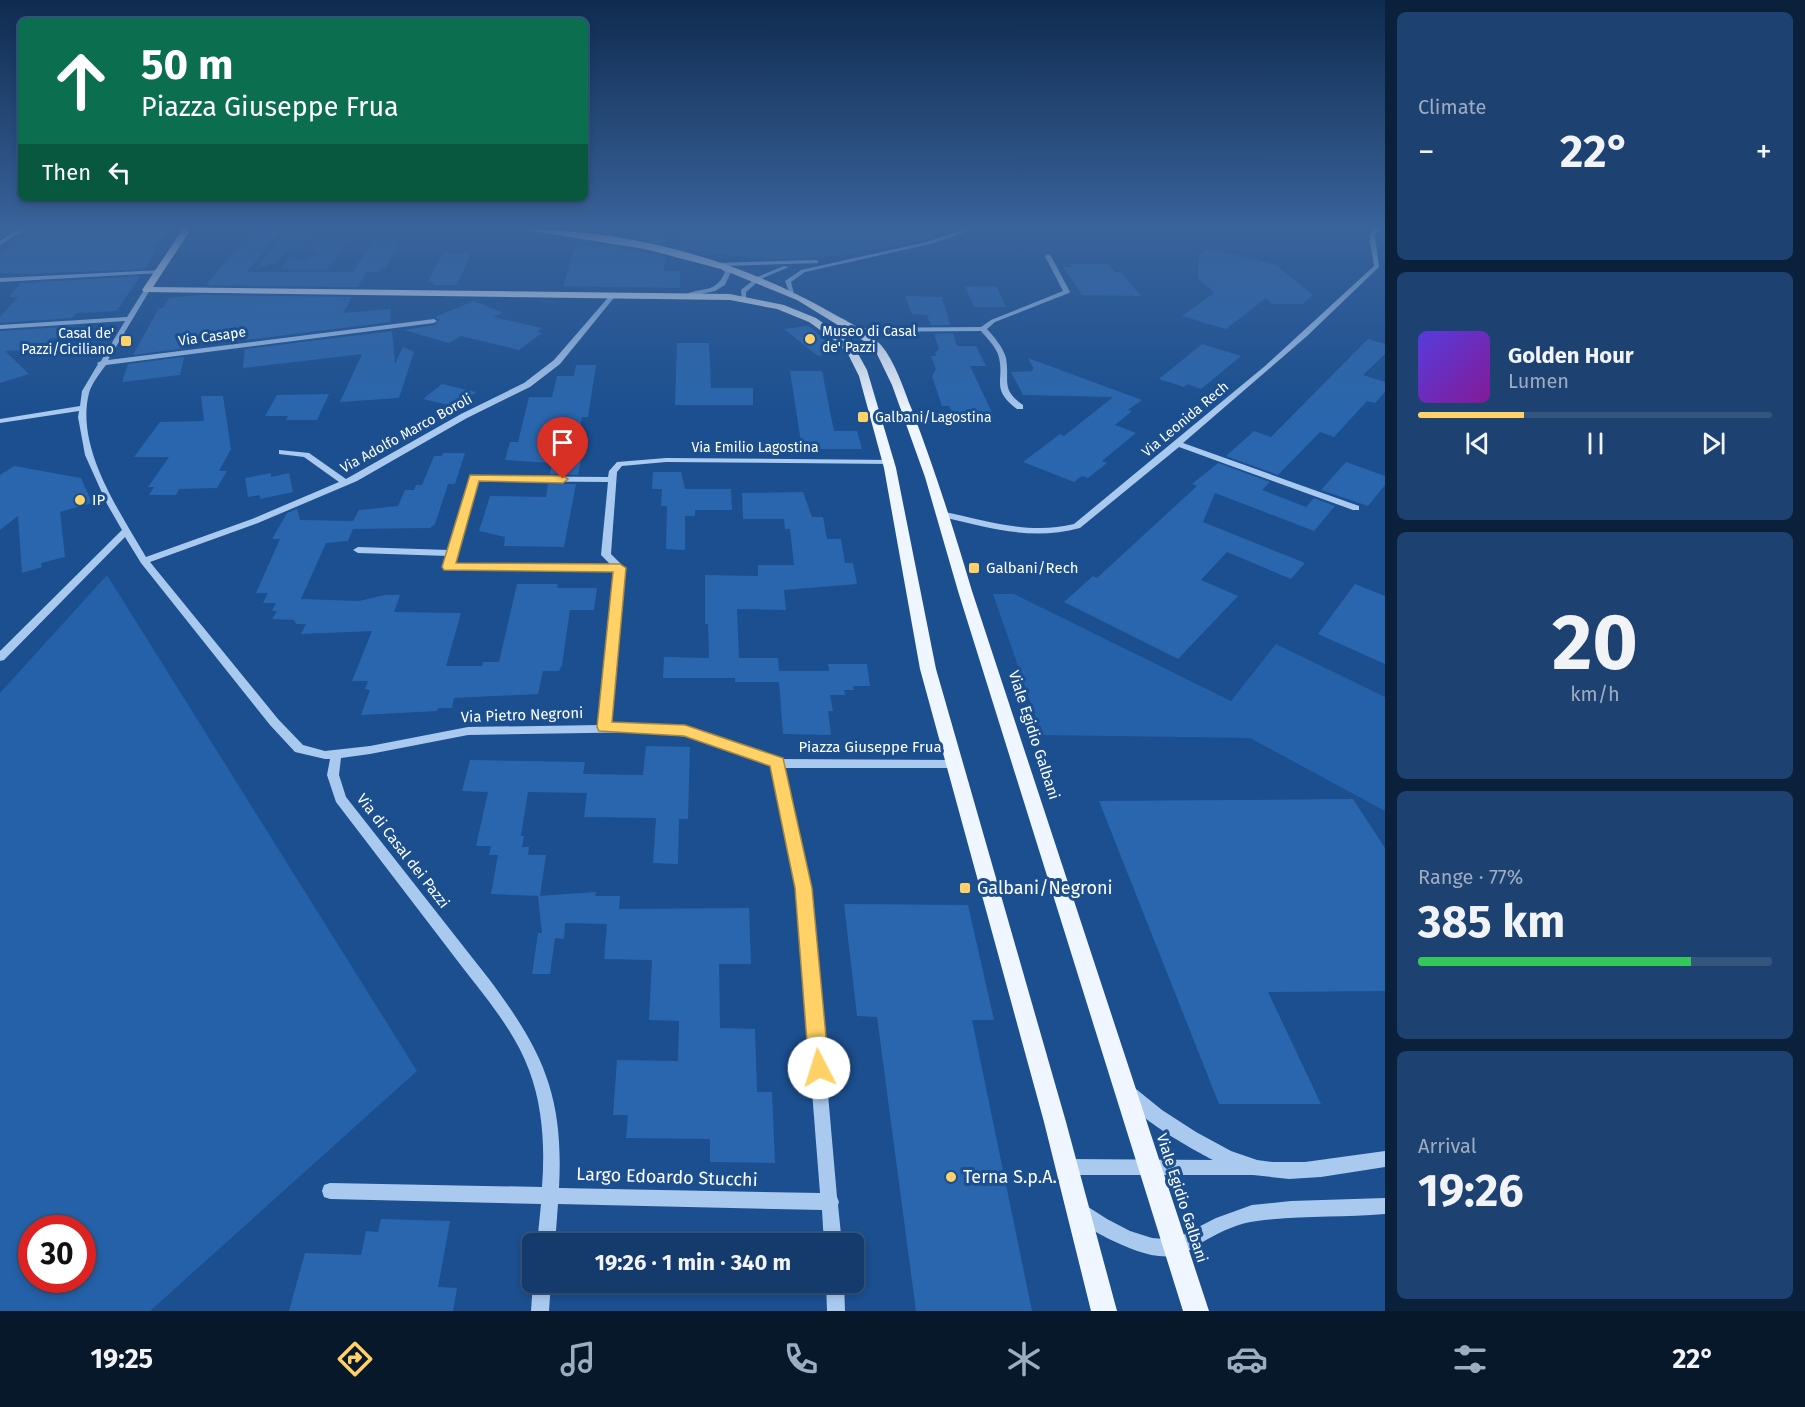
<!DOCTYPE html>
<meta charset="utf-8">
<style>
:root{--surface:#143b6b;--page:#1d4271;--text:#f1f3f6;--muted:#9dadc1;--line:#33557e;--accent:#ffd166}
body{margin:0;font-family:"Fira Sans",sans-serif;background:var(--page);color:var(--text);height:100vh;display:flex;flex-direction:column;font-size:22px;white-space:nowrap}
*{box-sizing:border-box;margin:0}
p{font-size:20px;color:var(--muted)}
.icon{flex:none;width:33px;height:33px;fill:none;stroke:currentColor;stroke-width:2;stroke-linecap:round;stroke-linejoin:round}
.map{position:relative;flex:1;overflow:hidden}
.side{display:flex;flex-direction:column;gap:12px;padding:12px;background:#0b203b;width:420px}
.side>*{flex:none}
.guide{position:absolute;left:18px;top:18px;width:570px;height:183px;border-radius:9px;box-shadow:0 3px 9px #0003,0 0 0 2px var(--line);background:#0b6e4f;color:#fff;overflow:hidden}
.speed{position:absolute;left:18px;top:1215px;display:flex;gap:12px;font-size:30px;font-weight:700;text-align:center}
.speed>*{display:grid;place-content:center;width:78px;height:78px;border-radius:50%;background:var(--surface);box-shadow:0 3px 9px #0003,0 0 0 2px var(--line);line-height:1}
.speed .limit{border:9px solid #d22;background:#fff;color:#111}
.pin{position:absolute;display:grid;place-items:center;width:51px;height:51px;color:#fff;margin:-62px -26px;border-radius:50% 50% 50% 0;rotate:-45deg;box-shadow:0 0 6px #0007}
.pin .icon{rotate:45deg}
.me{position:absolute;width:66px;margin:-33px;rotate:355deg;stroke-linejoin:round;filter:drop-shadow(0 0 4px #0008)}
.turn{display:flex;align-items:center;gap:21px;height:126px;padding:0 24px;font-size:27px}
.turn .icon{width:78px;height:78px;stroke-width:2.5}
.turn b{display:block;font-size:42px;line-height:51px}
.then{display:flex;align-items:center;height:57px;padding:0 24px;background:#0003;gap:12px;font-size:22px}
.big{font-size:45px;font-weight:700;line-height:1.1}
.side .card{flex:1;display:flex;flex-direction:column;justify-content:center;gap:9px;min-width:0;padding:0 21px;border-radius:9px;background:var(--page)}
.side .dial{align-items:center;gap:0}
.dial b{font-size:78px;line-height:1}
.song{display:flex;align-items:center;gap:18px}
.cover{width:72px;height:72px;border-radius:9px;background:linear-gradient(135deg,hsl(250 70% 55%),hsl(290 70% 35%))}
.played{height:6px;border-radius:3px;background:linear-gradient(90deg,var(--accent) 30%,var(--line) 30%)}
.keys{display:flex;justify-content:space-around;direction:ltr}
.heat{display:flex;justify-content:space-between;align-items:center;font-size:33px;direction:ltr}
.charge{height:9px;border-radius:4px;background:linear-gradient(90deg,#34c759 77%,var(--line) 0)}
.trip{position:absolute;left:522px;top:1233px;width:342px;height:60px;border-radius:9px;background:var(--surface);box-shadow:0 3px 9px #0003,0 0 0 2px var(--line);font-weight:700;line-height:60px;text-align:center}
.tabs{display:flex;height:96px;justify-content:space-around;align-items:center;background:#08182b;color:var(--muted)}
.tabs .icon{width:42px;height:42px}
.tabs .on{color:var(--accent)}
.tabs b{font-size:27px;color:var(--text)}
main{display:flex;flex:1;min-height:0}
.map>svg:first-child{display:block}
.green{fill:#2461a8;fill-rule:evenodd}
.building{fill:#2a66ad}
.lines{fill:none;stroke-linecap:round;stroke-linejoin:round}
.minor{fill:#a9c9ee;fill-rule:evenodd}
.major{fill:#f0f6ff;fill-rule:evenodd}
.route{fill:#ffd166;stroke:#a68842;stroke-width:1.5}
.poi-dot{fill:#ffd166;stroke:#1b4f8f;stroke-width:2}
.labels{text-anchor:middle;stroke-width:6;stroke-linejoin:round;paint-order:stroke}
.far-poi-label{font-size:14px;fill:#fff;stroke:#1b4f8f;text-anchor:start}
.far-street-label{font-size:14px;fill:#fff;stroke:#1b4f8f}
.poi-label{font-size:15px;fill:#fff;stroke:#1b4f8f;text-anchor:start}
.street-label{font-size:15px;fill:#fff;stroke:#1b4f8f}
.near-poi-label{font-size:18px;fill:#fff;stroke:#1b4f8f;text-anchor:start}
.near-street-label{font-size:18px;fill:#fff;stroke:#1b4f8f}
</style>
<main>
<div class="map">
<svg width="1385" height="1311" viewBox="0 0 1385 1311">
<rect width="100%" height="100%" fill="#1b4f8f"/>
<path class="green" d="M 691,229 L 954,229 C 862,261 768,268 674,246 L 681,241 L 679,237 Z
M 316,231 L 302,249 L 289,249 L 276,263 L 255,269 L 285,232 Z
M 320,237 L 350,238 L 327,269 L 281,269 L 288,258 L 301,261 L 315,256 L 316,252 L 310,250 Z
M 107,575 L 417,1071 L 150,1311 L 0,1311 L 0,693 ZM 32,1228 L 82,1228 L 82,1280 L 32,1280 Z
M 993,594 L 1014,594 L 1231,701 L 1276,644 L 1385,697 L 1385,811 L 1250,738 L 1042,735 Z"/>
<path class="building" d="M 37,229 L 169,229 L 152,253 L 155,253 L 145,269 L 29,274 L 0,273 L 0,253 Z
M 253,229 L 282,229 L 247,272 L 353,272 L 372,241 L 395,241 L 394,244 L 398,244 L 386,268 L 381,268 L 379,272 L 366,272 L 358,287 L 206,285 Z
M 657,229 L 666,229 L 665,245 L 639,239 Z
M 603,245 L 665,256 L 664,271 L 680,271 L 680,288 L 563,286 L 575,246 Z
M 1209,248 L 1276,265 L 1313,295 L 1303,304 L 1272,304 L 1266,298 L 1226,329 L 1182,316 L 1214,293 L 1198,278 L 1199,255 Z
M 446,253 L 471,253 L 457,285 L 432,285 L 434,282 L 428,282 L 440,257 Z
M 1071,264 L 1109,264 L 1115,272 L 1121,272 L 1141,296 L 1082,295 L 1063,267 L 1072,267 Z
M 140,276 L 117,311 L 76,313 L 72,318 L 0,323 L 0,317 L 18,297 L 9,297 L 21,283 Z
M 996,286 L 1006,307 L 974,307 L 965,287 Z
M 198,295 L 352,297 L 343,313 L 390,309 L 391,322 L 246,340 L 247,335 L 187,343 L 186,348 L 133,355 L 159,308 L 163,308 L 169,298 Z
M 905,296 L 942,297 L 950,325 L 931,325 L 927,315 L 912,314 Z
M 474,301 L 503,313 L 493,317 L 542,328 L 537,332 L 542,333 L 519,350 L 461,336 L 449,343 L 404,330 L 435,325 L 439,320 L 435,317 Z
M 808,326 L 839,351 L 818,356 L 784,329 Z
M 65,327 L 58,338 L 50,338 L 42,349 L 5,351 L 29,374 L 0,383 L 0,331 Z
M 392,331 L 395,364 L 403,347 L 414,352 L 399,398 L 340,402 L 362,354 L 243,368 L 245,349 Z
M 953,333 L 957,346 L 976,346 L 986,366 L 970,366 L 994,417 L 982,417 L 984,421 L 955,419 L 949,406 L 942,406 L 932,376 L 936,369 L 931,356 L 936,356 L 935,353 L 939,349 L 934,334 Z
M 1368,339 L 1385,344 L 1385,354 L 1363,375 L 1385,382 L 1385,392 L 1375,403 L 1367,401 L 1334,437 L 1320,432 L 1278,475 L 1226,456 L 1254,431 L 1271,437 Z
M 677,343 L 709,343 L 711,388 L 753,388 L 753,405 L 675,405 Z
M 1202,344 L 1241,356 L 1201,389 L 1188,384 L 1184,387 L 1159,379 Z
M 184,357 L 180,375 L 122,382 L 128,364 Z
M 1028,358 L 1142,400 L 1128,410 L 1132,411 L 1115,425 L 1136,433 L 1102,461 L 1107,463 L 1088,478 L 1082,476 L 1074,482 L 1023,462 L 1060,434 L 1064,436 L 1113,397 L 1023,395 L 1011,372 L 1033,371 L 1032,369 L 1034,369 Z
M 576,365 L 596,365 L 588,417 L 582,417 L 574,460 L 581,460 L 578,475 L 550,474 L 552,463 L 505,460 L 510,442 L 518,442 L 529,397 L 552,397 L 557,376 L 574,376 Z
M 790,371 L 822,371 L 834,431 L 857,431 L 862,449 L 802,449 Z
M 442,384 L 476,392 L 457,407 L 423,399 Z
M 329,394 L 317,420 L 286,420 L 288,416 L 265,416 L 277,395 Z
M 201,396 L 223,396 L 231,449 L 219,471 L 227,471 L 217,488 L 179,489 L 176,495 L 149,495 L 154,487 L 148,487 L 169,457 L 134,457 L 160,422 L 204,421 Z
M 443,453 L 465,453 L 455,484 L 448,484 L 435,524 L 430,528 L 353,529 L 348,541 L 326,543 L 301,599 L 359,601 L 385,595 L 400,595 L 394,612 L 461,613 L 446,666 L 482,666 L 483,662 L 499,662 L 517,584 L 558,584 L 557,588 L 597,588 L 594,610 L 570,610 L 562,665 L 559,671 L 543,671 L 538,694 L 454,698 L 452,708 L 438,708 L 437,711 L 361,715 L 370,690 L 365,689 L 368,681 L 352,681 L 372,631 L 301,634 L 306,624 L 296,624 L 294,620 L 272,619 L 277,611 L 272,611 L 276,603 L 263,603 L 268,593 L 256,593 L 280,539 L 272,539 L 287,513 L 297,509 L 300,520 L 353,521 L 359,510 L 398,506 L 405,490 L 414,490 L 416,485 L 422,485 L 434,456 L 442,456 Z
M 1346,462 L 1385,476 L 1385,485 L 1368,506 L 1321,490 Z
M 1218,463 L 1270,482 L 1262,490 L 1306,507 L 1314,498 L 1335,506 L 1314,531 L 1215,493 L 1203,522 L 1305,563 L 1291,579 L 1227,552 L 1201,580 L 1238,596 L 1178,659 L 1064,602 L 1093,576 L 1097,578 L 1197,486 L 1192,484 Z
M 14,466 L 81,478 L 92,503 L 60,512 L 65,557 L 41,563 L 42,567 L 22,573 L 18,516 L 0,530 L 0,475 Z
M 653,472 L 681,472 L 685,489 L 731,489 L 732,510 L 695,510 L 695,516 L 685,516 L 685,550 L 666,549 L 667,506 L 661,506 L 662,489 L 652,489 Z
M 271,473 L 271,477 L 289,473 L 293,492 L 260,499 L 260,495 L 248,497 L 245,478 Z
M 548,484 L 576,484 L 564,547 L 504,546 L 505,537 L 479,531 L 490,496 L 546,497 Z
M 803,492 L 812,517 L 823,517 L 827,539 L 841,539 L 845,563 L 853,563 L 857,584 L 784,590 L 786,610 L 737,609 L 739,658 L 778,658 L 779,671 L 829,671 L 828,664 L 867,664 L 870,686 L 853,686 L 854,690 L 844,690 L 845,695 L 830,695 L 833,711 L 828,711 L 831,735 L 783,734 L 779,682 L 735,682 L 735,678 L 663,678 L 664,657 L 709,658 L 708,624 L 705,624 L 705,575 L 758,576 L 758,565 L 794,565 L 790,529 L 785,529 L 784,519 L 743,519 L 742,493 Z
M 1355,584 L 1385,596 L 1385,664 L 1318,634 Z
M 646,746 L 690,747 L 688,819 L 679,819 L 678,864 L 653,863 L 656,818 L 584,817 L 587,793 L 528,792 L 521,836 L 524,836 L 522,847 L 529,847 L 528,855 L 546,855 L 540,896 L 491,894 L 498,855 L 489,855 L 491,846 L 476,846 L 488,792 L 462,791 L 470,760 L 585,762 L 583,774 L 643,775 Z
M 1353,799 L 1385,848 L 1385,991 L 1268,992 L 1321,1104 L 1219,1104 L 1099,801 Z
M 596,892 L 595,896 L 620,896 L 619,909 L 749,908 L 751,964 L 719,964 L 720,1028 L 755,1029 L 757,1092 L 772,1092 L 775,1163 L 710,1162 L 710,1139 L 626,1138 L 628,1115 L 613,1115 L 617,1060 L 678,1061 L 679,1021 L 649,1020 L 652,960 L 604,959 L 607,924 L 565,923 L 564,939 L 555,938 L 550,974 L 532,974 L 538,933 L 542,933 L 538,896 Z
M 844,904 L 968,905 L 994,1020 L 972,1020 L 1032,1311 L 916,1311 L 877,1017 L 857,1016 Z
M 381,1219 L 450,1221 L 438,1287 L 457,1288 L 453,1311 L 289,1311 L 305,1253 L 361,1255 L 366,1231 L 378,1232 Z"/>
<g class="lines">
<path class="minor" d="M 18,229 L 26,229 L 0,245 L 0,241 Z
M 965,229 L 975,229 L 930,244 L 805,272 L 791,282 L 794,294 L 790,294 L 785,281 L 801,270 L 927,242 Z
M 1374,229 L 1381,229 L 1375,235 L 1379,267 L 1307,336 L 1183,443 L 1359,506 L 1359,510 L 1353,510 L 1179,447 L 1080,528 C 1031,541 990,528 942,517 L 941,515 L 945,512 C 988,521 1030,535 1074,524 L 1265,366 L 1374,266 L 1369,235 Z
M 1048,254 L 1051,256 L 1070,292 L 1069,293 L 995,322 L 987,329 C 994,337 1003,347 1006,358 C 1010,381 1000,389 1023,405 L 1023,409 L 1017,409 C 989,388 1006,380 998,354 C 994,345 987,338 981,331 L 854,332 L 851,330 L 854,328 L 981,327 L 991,320 L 1063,291 L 1045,256 Z
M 816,260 L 818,261 L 818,263 L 724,266 L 731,272 L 725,285 L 715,291 L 688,297 L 685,295 C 702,286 715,295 725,272 L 716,265 L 716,263 Z
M 784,266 L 789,267 L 761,279 L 746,292 L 746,300 L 742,300 L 741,290 L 757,277 Z
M 162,270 L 162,272 L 160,273 L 0,282 L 0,278 Z
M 147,288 L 150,290 L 108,360 L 434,319 L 437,321 L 434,323 L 106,365 C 100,373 92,383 89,393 C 75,448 120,512 146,557 L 252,519 L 339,482 L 304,457 L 279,454 L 279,450 L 309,453 L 346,479 L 461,414 L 524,383 L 554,360 L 612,293 L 617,294 L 560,364 L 530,387 L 467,418 L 357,481 L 258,523 L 150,562 L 278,719 L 303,745 L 325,751 L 370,746 L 468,727 L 600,725 L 615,571 L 449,570 L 444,567 L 448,556 L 358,553 L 353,550 L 358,547 L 449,550 L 471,476 L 608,477 L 609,471 L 617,462 L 666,458 L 894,460 L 894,464 L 891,464 L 666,462 L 622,466 L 617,472 L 611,554 L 625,568 L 611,724 L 650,724 L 696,730 L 777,759 L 955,760 L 959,761 L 961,764 L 959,767 L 955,768 L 784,768 L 810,888 L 837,1197 L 839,1202 L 838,1205 L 842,1244 L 824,1244 L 822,1210 L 558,1204 L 555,1244 L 537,1244 L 541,1204 L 330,1199 L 324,1197 L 322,1191 L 324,1185 L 330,1183 L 542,1187 C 545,1148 543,1107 529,1070 C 513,1027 480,991 453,955 C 414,904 375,853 336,802 L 327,775 L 330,759 L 325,759 L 295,752 L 270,725 L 141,563 L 125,537 L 4,660 L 0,661 L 0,651 L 122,530 L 107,504 L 85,455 L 78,417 L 79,411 L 0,423 L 0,419 L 80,406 L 82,391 L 98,364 L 97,363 L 101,361 L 125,321 L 0,329 L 0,325 L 127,317 L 144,290 ZM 478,481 L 608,482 L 601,555 L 611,565 L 455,564 ZM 650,732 L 695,738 L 772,766 L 796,888 L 820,1193 L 559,1188 C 564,1096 543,1051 489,979 L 346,797 L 339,775 L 341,758 L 370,754 L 468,735 Z
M 1131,1086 L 1136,1089 L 1162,1110 L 1196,1132 L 1231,1151 L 1257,1160 L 1273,1162 L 1305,1162 L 1385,1151 L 1385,1167 L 1321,1177 L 1289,1179 L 1253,1175 L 1066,1175 L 1060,1173 L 1058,1167 L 1060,1161 L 1066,1159 L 1213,1160 C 1192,1149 1132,1116 1123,1094 L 1126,1089 Z
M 1385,1198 L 1385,1214 C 1343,1218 1300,1215 1257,1221 C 1239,1223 1222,1231 1206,1240 C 1196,1246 1186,1254 1174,1256 C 1152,1259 1128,1248 1109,1239 C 1096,1232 1079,1224 1074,1211 L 1076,1205 L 1082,1203 L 1107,1219 L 1130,1231 L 1152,1238 L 1164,1239 L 1177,1238 L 1216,1218 L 1252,1205 L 1291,1201 Z
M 533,1282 L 551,1282 L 549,1311 L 531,1311 Z
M 826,1282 L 844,1282 L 845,1311 L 827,1311 Z"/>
<path class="major" d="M 183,229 L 191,229 L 153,287 L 730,294 L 784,305 L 816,318 L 844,338 L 856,350 L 867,370 L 896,468 L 936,669 L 1066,1122 L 1117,1311 L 1091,1311 L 1044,1122 L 920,669 L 884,468 L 859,376 L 848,354 L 837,342 L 809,322 L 777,309 L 730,300 L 144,292 L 142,290 Z
M 519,229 C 627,229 738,259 832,313 C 848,322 868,331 881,345 C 896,363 903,388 912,410 C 935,470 954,530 972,591 L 1209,1311 L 1183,1311 L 958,591 L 925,477 L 892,385 L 877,354 L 864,341 L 797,300 L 721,269 L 645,249 Z"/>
</g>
<linearGradient id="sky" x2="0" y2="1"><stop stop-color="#0f2b4f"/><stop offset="0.55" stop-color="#39639b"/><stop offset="1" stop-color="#39639b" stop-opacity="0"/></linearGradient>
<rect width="1385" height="413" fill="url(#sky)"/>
<path class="route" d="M 470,475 L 563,476 L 568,479 L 563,483 L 479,481 L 456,563 L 620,564 L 626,568 L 612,722 L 685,725 L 783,758 L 812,888 L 829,1068 L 826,1075 L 819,1077 L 812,1075 L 809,1068 L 795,888 L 770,766 L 684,736 L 599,731 L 597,727 L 613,572 L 444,570 L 442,567 Z"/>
<g class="poi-dot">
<circle cx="810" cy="339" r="6"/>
<rect x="120" y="335" width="12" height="12" rx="3"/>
<rect x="857" y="411" width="12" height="12" rx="3"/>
<circle cx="80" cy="500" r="6"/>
<rect x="968" y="562" width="12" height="12" rx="3"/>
<rect x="959" y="882" width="12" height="12" rx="3"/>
<circle cx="951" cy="1177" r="6"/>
</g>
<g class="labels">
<g class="far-poi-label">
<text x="822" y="336">Museo di Casal<tspan x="822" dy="16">de' Pazzi</tspan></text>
<text x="114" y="338" text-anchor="end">Casal de'<tspan x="114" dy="16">Pazzi/Ciciliano</tspan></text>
<text x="875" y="422">Galbani/Lagostina</text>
</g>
<g class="far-street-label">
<text transform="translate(212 336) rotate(-8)" y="5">Via Casape</text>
<text transform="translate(1185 419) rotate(-40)" y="5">Via Leonida Rech</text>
<text transform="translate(406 433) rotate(-29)" y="5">Via Adolfo Marco Boroli</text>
<text x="755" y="452">Via Emilio Lagostina</text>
</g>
<g class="poi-label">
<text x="92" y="505">IP</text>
<text x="986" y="573">Galbani/Rech</text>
</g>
<g class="street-label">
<text transform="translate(522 715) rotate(-2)" y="5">Via Pietro Negroni</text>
<text transform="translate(1034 735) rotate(72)" y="5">Viale Egidio Galbani</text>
<text x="870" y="752">Piazza Giuseppe Frua</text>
<text transform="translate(403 851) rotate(52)" y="5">Via di Casal dei Pazzi</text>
<text transform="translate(1182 1198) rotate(72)" y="5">Viale Egidio Galbani</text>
</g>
<g class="near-poi-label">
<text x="977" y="894">Galbani/Negroni</text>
<text x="963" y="1183">Terna S.p.A.</text>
</g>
<g class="near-street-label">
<text transform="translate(667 1177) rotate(2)" y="6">Largo Edoardo Stucchi</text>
</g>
</g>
</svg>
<div class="speed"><div class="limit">30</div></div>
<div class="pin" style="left:563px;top:479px;background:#d93025"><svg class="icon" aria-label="arrive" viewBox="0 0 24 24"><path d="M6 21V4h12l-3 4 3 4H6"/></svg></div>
<svg class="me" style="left:819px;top:1068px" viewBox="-20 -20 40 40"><circle r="19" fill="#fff"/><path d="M0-13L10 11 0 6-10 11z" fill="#ffd166"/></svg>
<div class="trip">19:26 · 1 min · 340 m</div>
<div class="guide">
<div class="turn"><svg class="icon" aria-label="ahead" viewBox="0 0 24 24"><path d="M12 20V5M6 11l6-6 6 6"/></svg><div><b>50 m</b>Piazza Giuseppe Frua</div></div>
<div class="then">Then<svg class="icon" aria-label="left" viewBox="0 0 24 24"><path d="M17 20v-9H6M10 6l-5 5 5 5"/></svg></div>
</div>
</div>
<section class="side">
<div class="card"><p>Climate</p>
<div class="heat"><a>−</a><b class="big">22°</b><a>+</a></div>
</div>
<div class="card">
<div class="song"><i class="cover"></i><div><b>Golden Hour</b><p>Lumen</p></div></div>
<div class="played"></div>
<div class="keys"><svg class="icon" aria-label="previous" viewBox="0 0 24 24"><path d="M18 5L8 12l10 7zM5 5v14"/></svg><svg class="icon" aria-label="pause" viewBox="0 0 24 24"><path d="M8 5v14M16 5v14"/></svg><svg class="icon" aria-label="next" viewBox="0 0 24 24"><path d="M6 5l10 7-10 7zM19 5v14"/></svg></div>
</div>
<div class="card dial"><b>20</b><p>km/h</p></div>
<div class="card"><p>Range · 77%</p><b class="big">385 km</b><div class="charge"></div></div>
<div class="card"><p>Arrival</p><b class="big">19:26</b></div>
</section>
</main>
<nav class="tabs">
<b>19:25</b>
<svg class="icon on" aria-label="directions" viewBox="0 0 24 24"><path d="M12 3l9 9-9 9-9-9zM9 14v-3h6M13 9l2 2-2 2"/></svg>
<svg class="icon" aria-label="music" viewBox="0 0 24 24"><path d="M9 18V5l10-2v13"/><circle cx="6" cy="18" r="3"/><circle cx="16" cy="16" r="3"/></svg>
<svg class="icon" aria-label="phone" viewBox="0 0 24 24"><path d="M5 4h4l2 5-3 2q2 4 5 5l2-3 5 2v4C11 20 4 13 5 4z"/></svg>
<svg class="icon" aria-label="climate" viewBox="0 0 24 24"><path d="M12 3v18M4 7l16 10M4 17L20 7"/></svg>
<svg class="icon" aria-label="car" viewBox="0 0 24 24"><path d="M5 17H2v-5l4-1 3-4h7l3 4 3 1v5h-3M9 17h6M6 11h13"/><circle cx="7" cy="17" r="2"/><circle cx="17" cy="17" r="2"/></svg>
<svg class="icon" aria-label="filters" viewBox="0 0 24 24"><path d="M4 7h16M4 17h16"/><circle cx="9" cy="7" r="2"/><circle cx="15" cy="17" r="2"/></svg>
<b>22°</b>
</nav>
